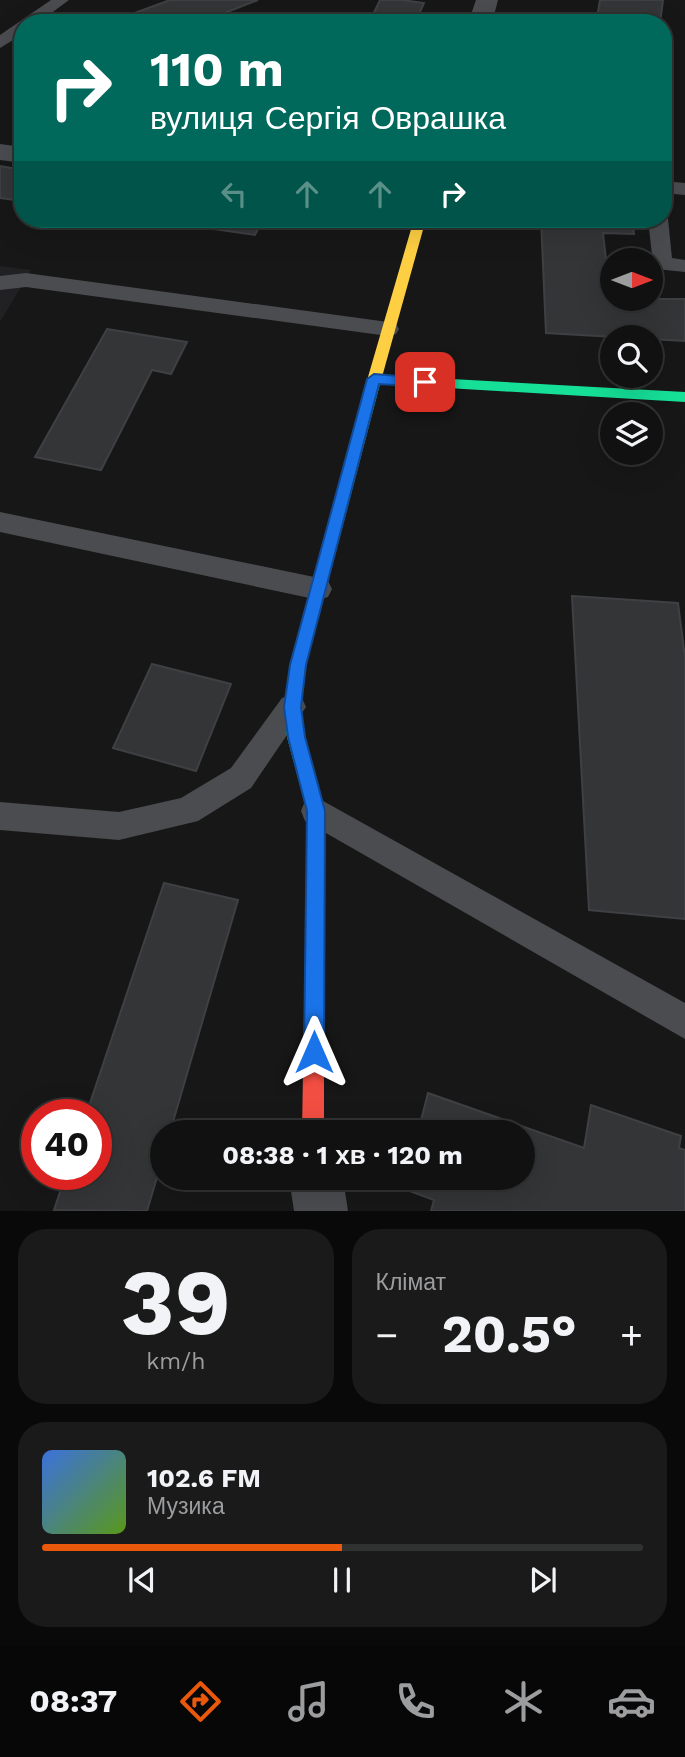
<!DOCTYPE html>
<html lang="uk">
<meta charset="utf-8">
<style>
:root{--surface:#111;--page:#1a1a1a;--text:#f1f3f6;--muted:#9c9d9f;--line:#303131;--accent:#ea580c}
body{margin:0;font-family:"Work Sans",sans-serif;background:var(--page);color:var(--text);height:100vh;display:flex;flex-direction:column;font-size:26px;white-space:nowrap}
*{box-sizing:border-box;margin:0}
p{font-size:23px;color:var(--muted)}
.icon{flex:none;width:38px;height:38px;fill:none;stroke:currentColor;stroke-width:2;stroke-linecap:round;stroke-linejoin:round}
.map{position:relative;height:1211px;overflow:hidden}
.panel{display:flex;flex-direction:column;gap:18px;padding:18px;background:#090909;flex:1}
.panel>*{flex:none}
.banner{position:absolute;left:14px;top:14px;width:658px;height:214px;border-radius:28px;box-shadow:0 7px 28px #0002,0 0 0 2px var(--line);background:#00695c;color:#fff;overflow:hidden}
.needle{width:46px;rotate:90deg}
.fabs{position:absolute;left:600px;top:248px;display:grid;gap:14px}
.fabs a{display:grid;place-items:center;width:63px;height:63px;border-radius:50%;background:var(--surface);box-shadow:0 7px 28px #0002,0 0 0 2px var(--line);font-size:35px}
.speed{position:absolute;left:21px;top:1099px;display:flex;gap:14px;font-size:35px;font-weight:700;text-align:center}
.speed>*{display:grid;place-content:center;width:91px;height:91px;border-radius:50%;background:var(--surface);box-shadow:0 7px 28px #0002,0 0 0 2px var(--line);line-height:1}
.speed .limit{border:10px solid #d22;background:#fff;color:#111}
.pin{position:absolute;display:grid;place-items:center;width:60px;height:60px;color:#fff;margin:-30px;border-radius:14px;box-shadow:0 4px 10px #0006}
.me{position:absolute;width:77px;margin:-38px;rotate:0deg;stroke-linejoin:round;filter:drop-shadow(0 0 5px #0008)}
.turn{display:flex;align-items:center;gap:24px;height:147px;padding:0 21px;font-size:32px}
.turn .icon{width:91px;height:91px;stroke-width:2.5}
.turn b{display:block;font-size:49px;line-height:60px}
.lanes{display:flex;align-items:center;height:66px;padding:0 21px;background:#0003;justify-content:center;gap:35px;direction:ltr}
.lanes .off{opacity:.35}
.big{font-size:52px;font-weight:700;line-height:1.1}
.panel .widget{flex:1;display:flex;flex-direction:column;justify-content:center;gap:10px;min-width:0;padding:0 24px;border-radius:28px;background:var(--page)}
.panel .dial{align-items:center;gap:0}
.dial b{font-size:91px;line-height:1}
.song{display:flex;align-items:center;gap:21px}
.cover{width:84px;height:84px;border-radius:10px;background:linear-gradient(135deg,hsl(220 70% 55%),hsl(90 70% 35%))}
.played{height:7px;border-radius:4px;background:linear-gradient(90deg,var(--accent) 50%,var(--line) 50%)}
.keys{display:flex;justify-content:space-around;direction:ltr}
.heat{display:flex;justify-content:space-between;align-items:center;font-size:38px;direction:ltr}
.panel .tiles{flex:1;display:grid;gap:18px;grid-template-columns:1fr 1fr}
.widget:last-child{grid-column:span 2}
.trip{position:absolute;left:150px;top:1120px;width:385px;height:70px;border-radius:35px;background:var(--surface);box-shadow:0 7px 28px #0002,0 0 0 2px var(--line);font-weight:700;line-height:70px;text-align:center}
.tabs{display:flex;height:112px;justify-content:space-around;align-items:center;background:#070707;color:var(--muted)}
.tabs .icon{width:49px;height:49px}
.tabs .on{color:var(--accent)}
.tabs b{font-size:32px;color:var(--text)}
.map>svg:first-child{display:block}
.built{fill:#212124}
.building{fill:#343537;stroke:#3f4043;stroke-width:2}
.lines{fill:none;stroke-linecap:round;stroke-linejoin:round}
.lane{fill:#4b4c50;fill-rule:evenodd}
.street{fill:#4b4c50;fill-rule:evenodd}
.fast{fill:#16e098;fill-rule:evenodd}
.slow{fill:#ffcf43;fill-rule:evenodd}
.jam{fill:#f24e42;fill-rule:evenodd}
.route{fill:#1a73e8;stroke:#114b97;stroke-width:2}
</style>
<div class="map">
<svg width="685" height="1211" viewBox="0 0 685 1211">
<rect width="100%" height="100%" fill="#171717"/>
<path class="built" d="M 0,266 L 31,270 L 0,322 Z"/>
<path class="building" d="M 170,0 L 258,0 L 199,23 L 123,23 L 118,19 Z
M 380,0 L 402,0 L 424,3 L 415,23 L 369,23 Z
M 600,0 L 663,0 L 660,23 L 596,23 Z
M 0,166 L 23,170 L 23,201 L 0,198 Z
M 144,219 L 263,219 L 255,235 Z
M 541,219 L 632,219 L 634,234 L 603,233 L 610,295 L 612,295 L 612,299 L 685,299 L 685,341 L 546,333 Z
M 107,329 L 187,342 L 171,374 L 152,370 L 101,470 L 35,457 Z
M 572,596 L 678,603 L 685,657 L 685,919 L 589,910 Z
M 152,664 L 231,684 L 196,771 L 113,748 Z
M 164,883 L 238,900 L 170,1132 L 163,1132 L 163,1157 L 147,1211 L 54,1210 L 66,1174 L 96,1174 L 96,1115 L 86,1115 Z
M 428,1093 L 584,1148 L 591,1105 L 681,1136 L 679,1148 L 685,1150 L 685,1211 L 431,1211 L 434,1200 L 404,1189 L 407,1178 L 523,1178 L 523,1132 L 418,1132 Z"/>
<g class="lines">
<path class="lane" d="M 51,0 L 69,0 L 38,23 L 23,23 L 23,34 L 0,48 L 0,35 Z
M 663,181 L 685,183 L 685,195 L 663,193 Z
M 663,214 L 668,219 L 672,258 L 685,260 L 685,272 L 656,269 L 653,264 L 648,219 L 663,219 Z
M 26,273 L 388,322 L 396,324 L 399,329 L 396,334 L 388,336 L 26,287 L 0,290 L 0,276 Z
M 0,512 L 319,578 L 328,581 L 332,589 L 328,597 L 319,600 L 0,532 Z
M 292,695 L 302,698 L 306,707 L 251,788 L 198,821 L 119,840 L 0,830 L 0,802 L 119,812 L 181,798 L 231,768 L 282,698 Z
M 316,797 L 685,1003 L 685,1039 L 305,821 L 301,811 L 305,801 Z"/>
<path class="street" d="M 476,0 L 498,0 L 492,23 L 468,23 Z
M 0,144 L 23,147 L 23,163 L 0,160 Z
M 289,1178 L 343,1178 L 348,1211 L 294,1211 Z"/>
<path class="fast" d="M 375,372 L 380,375 L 685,392 L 685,402 L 380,384 L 306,665 L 300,707 L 305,737 L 325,811 L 324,897 L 322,904 L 315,906 L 308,904 L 306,897 L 307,811 L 287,737 L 284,707 L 290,665 L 367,379 L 370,374 Z"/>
<path class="slow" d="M 414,219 L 426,219 L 382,377 L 375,382 L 368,377 Z"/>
<path class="jam" d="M 315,888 L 322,890 L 324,897 L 324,1132 L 302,1132 L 306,897 L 308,890 Z"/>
</g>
<path class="route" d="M 374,374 L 425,378 L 432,382 L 425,387 L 379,384 L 306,665 L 301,707 L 305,737 L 325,811 L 324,1052 L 321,1059 L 314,1062 L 307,1059 L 304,1052 L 307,811 L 288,737 L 284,707 L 290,665 L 367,379 Z"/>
</svg>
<div class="fabs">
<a><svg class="needle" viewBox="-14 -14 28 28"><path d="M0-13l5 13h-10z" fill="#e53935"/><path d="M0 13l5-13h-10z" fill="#9c9d9f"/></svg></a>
<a><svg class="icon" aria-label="search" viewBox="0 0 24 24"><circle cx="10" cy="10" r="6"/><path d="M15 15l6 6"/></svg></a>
<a><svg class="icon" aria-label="layers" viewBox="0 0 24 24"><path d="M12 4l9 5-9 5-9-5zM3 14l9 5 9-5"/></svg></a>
</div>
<div class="speed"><div class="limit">40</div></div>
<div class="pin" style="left:425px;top:382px;background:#d93025"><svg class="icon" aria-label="arrive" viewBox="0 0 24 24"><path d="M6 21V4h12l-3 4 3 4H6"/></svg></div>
<svg class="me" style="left:314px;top:1052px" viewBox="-20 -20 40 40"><path d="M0-17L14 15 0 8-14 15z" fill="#1a73e8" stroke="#fff" stroke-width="4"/></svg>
<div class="trip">08:38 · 1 хв · 120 m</div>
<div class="banner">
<div class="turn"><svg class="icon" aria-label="right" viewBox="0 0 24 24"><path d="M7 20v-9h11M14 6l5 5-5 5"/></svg><div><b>110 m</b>вулиця Сергія Оврашка</div></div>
<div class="lanes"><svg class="icon off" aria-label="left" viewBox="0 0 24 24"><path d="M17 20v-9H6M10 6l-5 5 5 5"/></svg><svg class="icon off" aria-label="ahead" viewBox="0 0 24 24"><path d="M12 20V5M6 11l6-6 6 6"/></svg><svg class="icon off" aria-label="ahead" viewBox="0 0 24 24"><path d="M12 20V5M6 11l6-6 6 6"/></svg><svg class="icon" aria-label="right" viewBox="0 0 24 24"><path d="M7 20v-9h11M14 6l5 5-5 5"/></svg></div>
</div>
</div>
<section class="panel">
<div class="tiles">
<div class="widget dial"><b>39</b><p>km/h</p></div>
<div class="widget"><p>Клімат</p>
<div class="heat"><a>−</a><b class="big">20.5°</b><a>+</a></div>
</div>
<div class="widget">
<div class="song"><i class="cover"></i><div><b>102.6 FM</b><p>Музика</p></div></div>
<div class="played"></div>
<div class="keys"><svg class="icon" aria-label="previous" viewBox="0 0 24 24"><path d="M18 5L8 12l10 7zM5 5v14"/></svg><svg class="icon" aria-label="pause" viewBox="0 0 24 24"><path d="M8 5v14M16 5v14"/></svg><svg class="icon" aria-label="next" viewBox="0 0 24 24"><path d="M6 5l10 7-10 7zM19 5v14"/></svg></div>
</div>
</div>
</section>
<nav class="tabs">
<b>08:37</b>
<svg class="icon on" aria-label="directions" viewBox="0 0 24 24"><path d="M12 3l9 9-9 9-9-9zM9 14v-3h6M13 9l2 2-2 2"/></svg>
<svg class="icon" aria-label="music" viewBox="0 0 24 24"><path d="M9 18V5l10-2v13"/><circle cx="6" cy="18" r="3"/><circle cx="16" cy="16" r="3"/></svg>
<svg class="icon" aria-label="phone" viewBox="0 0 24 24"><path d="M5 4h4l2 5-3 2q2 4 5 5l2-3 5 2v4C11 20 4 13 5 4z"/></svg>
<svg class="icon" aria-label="climate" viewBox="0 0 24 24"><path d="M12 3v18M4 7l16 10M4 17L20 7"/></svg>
<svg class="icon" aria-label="car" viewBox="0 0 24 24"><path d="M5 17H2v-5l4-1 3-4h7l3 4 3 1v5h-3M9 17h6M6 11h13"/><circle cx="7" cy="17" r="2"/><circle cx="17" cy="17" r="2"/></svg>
</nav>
